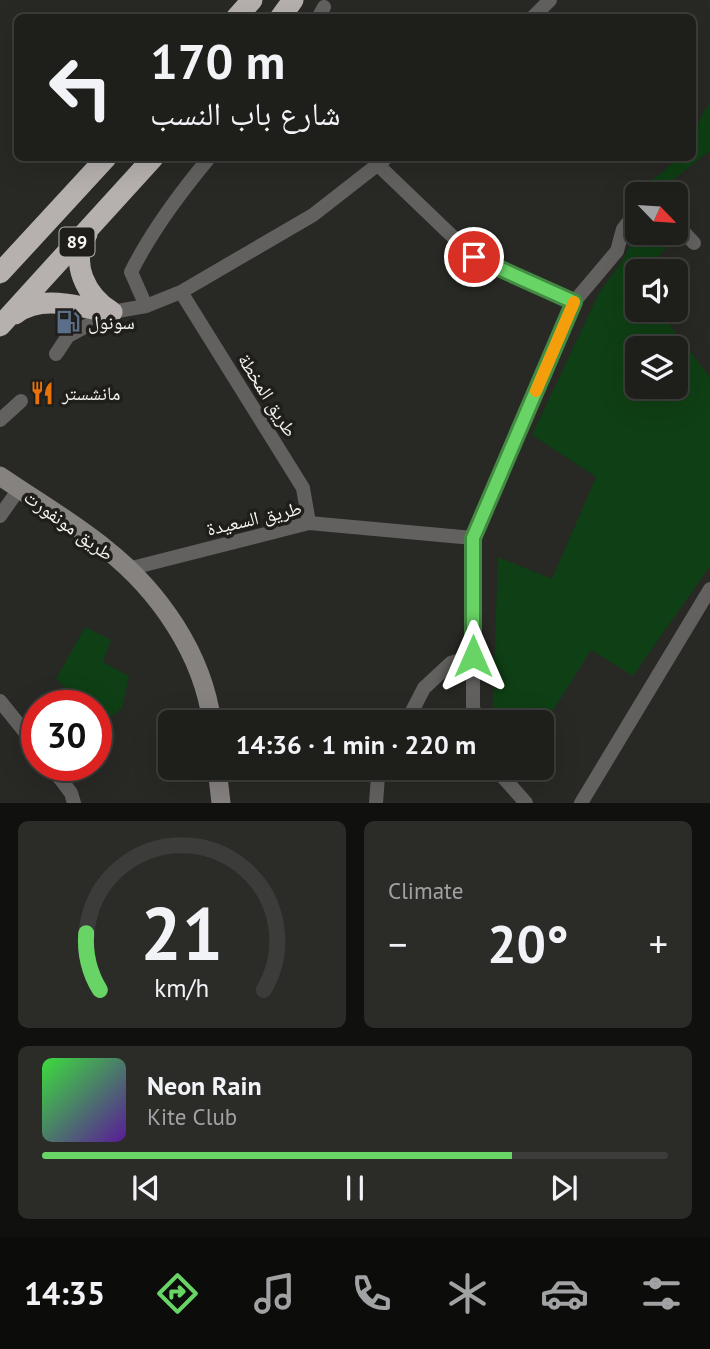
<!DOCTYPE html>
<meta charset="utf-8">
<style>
:root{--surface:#1e1e1b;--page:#2b2b28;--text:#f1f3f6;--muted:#a1a2a3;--line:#3c3c3a;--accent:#67d465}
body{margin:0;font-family:"PT Sans","Noto Naskh Arabic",sans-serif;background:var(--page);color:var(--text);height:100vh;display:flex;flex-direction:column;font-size:26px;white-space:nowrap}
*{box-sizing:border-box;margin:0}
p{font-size:23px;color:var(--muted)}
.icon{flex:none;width:38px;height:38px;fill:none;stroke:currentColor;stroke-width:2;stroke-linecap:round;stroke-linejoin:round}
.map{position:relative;height:803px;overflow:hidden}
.panel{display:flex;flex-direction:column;gap:18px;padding:18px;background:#10100f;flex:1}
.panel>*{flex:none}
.guide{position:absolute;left:14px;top:14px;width:682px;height:147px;border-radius:10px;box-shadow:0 7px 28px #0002,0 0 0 2px var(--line);background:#1e1e1b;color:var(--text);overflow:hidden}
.needle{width:46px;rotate:115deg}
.buttons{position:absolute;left:625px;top:182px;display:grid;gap:14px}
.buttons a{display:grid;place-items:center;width:63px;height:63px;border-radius:10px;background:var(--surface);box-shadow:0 7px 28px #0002,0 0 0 2px var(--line);font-size:35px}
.speed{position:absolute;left:21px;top:690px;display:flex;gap:14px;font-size:35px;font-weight:700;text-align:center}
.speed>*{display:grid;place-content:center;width:91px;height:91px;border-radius:50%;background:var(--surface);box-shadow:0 7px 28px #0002,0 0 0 2px var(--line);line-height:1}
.speed .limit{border:10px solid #d22;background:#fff;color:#111}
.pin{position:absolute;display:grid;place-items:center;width:60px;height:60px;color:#fff;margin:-30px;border:4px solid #fff;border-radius:50%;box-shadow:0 2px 7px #0007}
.me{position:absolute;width:77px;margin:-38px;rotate:0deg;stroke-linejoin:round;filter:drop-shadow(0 0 5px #0008)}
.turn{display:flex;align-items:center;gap:24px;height:147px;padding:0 21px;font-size:32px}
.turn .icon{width:91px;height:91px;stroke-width:2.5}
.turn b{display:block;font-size:49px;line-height:60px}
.big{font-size:52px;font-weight:700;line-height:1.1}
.panel .tile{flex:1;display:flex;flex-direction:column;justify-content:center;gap:10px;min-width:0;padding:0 24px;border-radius:10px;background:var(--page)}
.panel .dial{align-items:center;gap:0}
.dial svg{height:182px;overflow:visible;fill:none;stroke:var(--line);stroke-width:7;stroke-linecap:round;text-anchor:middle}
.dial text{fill:var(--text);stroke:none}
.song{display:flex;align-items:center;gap:21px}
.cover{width:84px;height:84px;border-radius:10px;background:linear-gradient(135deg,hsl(120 70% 55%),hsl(270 70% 35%))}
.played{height:7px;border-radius:4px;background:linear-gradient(90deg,var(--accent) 75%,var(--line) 75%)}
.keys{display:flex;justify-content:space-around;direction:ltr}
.heat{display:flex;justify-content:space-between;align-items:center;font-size:38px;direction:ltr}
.panel .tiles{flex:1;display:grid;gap:18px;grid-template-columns:1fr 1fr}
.tile:last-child{grid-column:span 2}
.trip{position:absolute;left:158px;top:710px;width:396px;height:70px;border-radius:10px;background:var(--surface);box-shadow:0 7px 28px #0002,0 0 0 2px var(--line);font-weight:700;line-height:70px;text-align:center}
.menu{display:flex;height:112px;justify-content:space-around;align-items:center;background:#0c0c0b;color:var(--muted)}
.menu .icon{width:49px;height:49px}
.menu .selected{color:var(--accent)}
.menu b{font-size:32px;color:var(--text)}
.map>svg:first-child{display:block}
.green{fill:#0f3f14;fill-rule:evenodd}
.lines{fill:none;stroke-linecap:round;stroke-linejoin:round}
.street{stroke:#636160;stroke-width:14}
.secondary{stroke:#858280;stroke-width:19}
.highway{stroke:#b6b1af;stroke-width:21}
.route-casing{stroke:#438a42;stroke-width:18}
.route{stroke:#67d465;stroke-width:12}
.slow{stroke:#f59e0b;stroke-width:12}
.labels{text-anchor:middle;stroke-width:7;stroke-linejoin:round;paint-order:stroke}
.shield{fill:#1f1e1b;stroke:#b4b4b1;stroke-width:2}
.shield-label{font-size:18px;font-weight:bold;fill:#f4f4f1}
.poi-label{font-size:19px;fill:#f4f4f1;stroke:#1f1e1b;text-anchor:start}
.street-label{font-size:19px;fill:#f4f4f1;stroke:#1f1e1b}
</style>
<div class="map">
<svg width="710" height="803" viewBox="0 0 710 803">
<rect width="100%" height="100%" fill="#282824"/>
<path class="green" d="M 710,103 L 710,151 L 661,189 L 643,185 L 659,175 L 678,158 L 693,158 C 693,138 697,119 710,103 Z
M 637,232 L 669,233 L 668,246 L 645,271 L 637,271 L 637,310 L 658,310 L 710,377 L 710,566 L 633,676 L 591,650 L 541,729 L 541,723 L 492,723 L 498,557 L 552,579 L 596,477 L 532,435 L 599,293 L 622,261 ZM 637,348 L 676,348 L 676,387 L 637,387 Z
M 85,627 L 111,640 L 103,662 L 129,676 L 122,708 L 104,722 L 96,715 L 96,705 L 85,705 L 56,679 Z"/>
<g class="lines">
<path class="street" d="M 318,18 L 324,7
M 532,18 L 550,0
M 378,165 L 474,257 L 574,302
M 676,224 L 694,243
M 181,292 L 303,488 L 309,523
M 146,306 L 131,272 C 152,230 179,194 209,158
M 56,354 L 68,336 L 112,312 L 146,306 L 181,292 L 313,215 L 386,158
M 0,420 L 21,401
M 0,516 L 19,489
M 128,569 L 309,523 L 473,538
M 0,701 L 37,747
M 406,723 L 424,688 L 451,663 L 473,656
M 476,723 L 473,706 L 473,538 L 574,302 L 617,251 L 623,229 L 637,211
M 50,765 L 71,793 L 74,803
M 495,768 L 526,803
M 376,803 L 378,776 L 382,768
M 581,803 L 710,589"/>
<path class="secondary" d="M 0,476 C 35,500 73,522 106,549 C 159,591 203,654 212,723
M 217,768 L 221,803"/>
<path class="highway" d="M 236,18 L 252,0
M 280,18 L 293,0
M 87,234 C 69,263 86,296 112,312
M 0,273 L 106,158
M 15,314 C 43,293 80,308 112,312
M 0,326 L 153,158"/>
</g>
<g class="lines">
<g class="route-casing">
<path id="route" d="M 473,656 L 473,538 L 574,302 L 474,257"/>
</g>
<use href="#route" class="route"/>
<path class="slow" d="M 536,391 L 574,302"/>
</g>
<defs>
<g id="fuel-bare" transform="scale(1.89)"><path d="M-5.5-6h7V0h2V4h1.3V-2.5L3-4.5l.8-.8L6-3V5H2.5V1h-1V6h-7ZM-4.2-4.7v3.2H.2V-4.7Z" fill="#5c6f8a" stroke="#1f1e1b" stroke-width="2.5" paint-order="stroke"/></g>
<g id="restaurant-bare" transform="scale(1.89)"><path d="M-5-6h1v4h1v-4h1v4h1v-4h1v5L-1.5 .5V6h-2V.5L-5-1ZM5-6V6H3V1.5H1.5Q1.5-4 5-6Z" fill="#e8710a" stroke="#1f1e1b" stroke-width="2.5" paint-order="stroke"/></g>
</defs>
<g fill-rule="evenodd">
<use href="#fuel-bare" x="68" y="322"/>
<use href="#restaurant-bare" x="42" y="393"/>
</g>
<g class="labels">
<rect class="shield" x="59.5" y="227.5" width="35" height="29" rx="5"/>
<g class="shield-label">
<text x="77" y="248">89</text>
</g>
<g class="poi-label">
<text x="88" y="329">سونول</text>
<text x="62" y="400">مانشستر</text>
</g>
<g class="street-label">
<text transform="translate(268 395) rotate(58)" y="7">طريق المخطة</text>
<text transform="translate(254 518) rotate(-13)" y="7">طريق السعيدة</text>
<text transform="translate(69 525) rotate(36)" y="7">طريق مونفورت</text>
</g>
</g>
</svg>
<div class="buttons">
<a><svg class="needle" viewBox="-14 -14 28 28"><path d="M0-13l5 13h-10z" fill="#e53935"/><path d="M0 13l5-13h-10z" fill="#a1a2a3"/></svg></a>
<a><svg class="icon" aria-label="sound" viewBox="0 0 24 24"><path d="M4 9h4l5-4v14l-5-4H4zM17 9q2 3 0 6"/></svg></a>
<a><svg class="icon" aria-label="layers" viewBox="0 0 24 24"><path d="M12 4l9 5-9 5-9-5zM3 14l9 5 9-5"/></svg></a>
</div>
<div class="speed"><div class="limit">30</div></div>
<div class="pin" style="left:474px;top:257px;background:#d93025"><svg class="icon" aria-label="arrive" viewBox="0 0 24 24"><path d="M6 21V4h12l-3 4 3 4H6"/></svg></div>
<svg class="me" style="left:473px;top:656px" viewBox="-20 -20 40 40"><path d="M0-17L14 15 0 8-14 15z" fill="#67d465" stroke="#fff" stroke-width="4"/></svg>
<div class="trip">14:36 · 1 min · 220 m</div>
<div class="guide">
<div class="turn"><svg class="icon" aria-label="left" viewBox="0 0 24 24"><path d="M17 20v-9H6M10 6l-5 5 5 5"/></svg><div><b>170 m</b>شارع باب النسب</div></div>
</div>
</div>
<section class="panel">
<div class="tiles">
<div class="tile dial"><svg viewBox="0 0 100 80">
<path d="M14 69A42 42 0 1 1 86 69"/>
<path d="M14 69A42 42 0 0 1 8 44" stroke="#67d465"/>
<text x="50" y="56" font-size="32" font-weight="700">21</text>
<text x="50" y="72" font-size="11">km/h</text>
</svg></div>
<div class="tile"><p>Climate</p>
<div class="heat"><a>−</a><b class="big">20°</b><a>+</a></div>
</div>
<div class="tile">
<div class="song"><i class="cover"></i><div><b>Neon Rain</b><p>Kite Club</p></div></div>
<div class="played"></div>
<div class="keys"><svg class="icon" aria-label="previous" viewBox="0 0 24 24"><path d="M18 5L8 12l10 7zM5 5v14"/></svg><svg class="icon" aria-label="pause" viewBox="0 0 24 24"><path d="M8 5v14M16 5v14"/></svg><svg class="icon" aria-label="next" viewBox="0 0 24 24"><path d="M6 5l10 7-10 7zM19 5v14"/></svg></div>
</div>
</div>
</section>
<nav class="menu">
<b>14:35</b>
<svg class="icon selected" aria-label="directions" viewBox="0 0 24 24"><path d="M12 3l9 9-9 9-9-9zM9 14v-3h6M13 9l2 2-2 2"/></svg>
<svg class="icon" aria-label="music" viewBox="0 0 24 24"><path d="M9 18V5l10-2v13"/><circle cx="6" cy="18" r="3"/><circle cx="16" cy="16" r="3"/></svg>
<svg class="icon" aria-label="phone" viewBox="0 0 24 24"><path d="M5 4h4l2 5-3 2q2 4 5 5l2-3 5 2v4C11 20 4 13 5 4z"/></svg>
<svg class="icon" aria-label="climate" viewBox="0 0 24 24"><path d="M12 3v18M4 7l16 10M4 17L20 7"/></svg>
<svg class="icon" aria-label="car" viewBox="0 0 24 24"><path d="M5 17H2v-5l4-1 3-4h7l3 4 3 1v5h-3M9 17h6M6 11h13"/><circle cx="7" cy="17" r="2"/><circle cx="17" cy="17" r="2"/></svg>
<svg class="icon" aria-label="filters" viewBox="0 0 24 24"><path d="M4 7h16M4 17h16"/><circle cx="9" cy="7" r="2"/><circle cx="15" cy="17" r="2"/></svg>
</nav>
